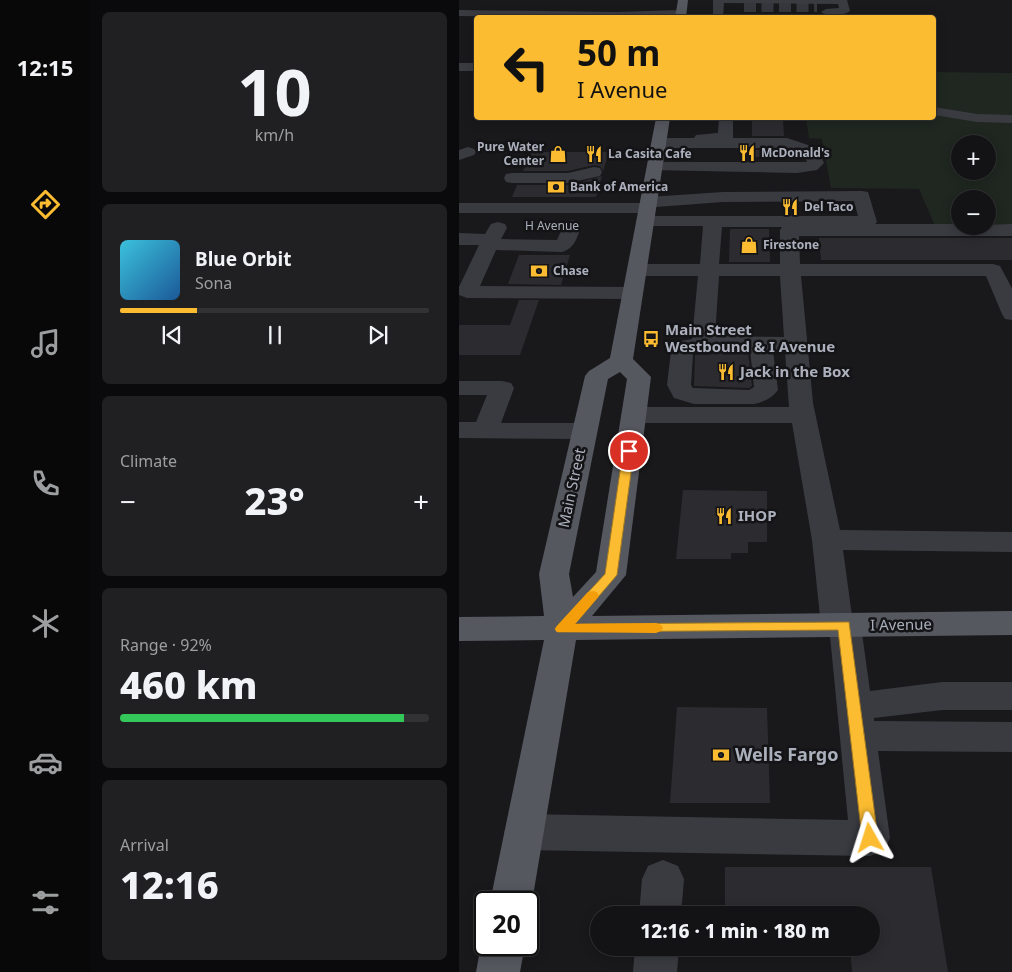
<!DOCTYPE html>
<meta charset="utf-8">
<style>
:root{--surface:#131315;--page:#202022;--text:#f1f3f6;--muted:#9d9ea0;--line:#323234;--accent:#fcbc31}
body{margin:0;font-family:"Noto Sans",sans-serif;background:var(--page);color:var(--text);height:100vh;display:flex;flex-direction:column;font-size:19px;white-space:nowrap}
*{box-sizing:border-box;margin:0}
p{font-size:16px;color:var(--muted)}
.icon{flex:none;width:28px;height:28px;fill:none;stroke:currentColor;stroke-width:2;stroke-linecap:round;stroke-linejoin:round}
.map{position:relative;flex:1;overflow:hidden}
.panel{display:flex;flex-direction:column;gap:12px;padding:12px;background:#0a0a0c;width:369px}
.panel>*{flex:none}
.guide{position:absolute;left:15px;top:15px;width:462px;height:105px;border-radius:5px;box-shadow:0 2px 12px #0003,0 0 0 1px var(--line);background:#fcbc31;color:#111;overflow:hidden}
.tools{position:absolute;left:492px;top:135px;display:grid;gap:10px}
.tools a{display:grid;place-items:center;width:45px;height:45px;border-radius:50%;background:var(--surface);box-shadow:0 2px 12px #0003,0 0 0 1px var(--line);font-size:25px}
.speed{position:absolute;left:15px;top:891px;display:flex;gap:10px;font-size:25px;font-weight:700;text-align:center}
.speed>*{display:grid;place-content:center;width:65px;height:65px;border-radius:50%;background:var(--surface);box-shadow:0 2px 12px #0003,0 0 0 1px var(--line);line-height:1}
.speed .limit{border:2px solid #111;border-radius:8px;background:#fff;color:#111}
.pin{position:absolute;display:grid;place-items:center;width:42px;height:42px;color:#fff;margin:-21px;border:2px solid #fff;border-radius:50%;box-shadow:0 1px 5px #0007}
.me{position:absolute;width:55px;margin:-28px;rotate:354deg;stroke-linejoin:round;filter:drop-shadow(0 0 4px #0008)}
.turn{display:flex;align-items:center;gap:18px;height:105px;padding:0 20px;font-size:22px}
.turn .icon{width:65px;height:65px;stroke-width:2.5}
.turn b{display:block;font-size:35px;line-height:42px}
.big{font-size:38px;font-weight:800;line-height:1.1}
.panel .tile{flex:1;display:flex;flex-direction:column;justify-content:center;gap:8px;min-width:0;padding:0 18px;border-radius:8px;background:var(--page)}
.panel .dial{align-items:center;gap:0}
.dial b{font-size:65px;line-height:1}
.song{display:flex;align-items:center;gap:15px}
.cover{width:60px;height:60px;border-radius:8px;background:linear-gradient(135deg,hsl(190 70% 55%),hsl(210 70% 35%))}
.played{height:5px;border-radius:2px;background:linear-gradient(90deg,var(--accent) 25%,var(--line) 25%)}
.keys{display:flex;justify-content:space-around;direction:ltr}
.heat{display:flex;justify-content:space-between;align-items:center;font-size:28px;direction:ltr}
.charge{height:8px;border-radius:4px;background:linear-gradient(90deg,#34c759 92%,var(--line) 0)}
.trip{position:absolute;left:131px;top:906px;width:290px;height:50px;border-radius:25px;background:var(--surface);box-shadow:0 2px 12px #0003,0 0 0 1px var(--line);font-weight:800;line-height:50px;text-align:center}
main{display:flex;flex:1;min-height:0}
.menu{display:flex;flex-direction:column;width:90px;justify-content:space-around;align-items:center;background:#080808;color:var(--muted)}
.menu .icon{width:35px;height:35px}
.menu .current{color:var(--accent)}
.menu b{font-size:22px;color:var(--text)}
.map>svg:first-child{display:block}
.green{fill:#1f2720;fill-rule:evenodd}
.building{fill:#2c2c30}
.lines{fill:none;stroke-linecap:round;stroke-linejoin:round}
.minor-tunnel{stroke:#36373c;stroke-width:12;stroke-dasharray:12 5.5;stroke-linecap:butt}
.minor{fill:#3a3b41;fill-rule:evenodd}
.major{fill:#565860;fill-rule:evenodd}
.route{fill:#fcbc31;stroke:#a47a20}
.slow{fill:#f59e0b}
.labels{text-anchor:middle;stroke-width:5;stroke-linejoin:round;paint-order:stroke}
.far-poi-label{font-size:12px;font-weight:bold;fill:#abb0bc;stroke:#141417;text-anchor:start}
.far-street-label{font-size:12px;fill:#abb0bc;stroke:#141417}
.poi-label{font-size:15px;font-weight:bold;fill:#abb0bc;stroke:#141417;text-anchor:start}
.street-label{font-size:15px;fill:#abb0bc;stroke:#141417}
.near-poi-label{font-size:18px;font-weight:bold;fill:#abb0bc;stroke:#141417;text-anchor:start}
</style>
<main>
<nav class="menu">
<b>12:15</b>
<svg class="icon current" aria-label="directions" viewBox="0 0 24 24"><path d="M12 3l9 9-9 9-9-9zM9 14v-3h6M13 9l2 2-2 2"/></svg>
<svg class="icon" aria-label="music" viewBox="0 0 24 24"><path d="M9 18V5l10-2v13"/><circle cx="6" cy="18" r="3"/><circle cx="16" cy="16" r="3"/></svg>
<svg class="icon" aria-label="phone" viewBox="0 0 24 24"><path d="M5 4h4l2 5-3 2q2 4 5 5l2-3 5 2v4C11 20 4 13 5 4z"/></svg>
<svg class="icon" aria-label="climate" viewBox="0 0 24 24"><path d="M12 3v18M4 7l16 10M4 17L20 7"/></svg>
<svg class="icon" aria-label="car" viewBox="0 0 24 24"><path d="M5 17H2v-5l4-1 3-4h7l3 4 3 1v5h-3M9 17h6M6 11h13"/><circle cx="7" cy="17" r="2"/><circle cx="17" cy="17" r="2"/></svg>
<svg class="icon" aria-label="filters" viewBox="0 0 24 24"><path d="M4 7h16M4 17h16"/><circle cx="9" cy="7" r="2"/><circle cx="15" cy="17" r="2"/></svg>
</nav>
<section class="panel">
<div class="tile dial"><b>10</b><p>km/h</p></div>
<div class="tile">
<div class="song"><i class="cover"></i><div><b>Blue Orbit</b><p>Sona</p></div></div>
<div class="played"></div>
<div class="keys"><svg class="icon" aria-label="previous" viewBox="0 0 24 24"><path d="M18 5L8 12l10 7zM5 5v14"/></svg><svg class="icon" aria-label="pause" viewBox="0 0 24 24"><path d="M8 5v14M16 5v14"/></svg><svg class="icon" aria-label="next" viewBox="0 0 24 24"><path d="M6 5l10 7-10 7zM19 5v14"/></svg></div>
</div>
<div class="tile"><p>Climate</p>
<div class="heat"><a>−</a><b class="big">23°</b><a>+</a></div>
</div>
<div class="tile"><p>Range · 92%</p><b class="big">460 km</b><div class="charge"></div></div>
<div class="tile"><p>Arrival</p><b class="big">12:16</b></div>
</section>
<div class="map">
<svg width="554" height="972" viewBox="0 0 554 972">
<rect width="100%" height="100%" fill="#19191c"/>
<path class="green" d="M 475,72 L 553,73 L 553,226 L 529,226 L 529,199 L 501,199 L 501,226 L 476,226 L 460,189 L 372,188 L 363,139 L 350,138 L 347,118 L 475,118 ZM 501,144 L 529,144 L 529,171 L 501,171 Z"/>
<path class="building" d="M 293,118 L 324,118 L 325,136 L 293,136 Z
M 293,150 L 320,150 L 321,157 L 293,157 Z
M 73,152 L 150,152 L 144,171 L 141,166 L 135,165 L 109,171 L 64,171 Z
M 143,176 L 137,197 L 53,197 L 58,185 L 109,185 Z
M 271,229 L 310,229 L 311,262 L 270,262 Z
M 360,238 L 554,238 L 554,260 L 362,260 Z
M 60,255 L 111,255 L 102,285 L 49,284 Z
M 60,300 L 80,300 L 61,355 L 0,355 L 0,325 L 51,325 Z
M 259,352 L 289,352 L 293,386 L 290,388 L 235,386 L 236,355 L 259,354 Z
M 224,490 L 308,491 L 308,542 L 289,542 L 289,553 L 272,553 L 272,559 L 217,559 Z
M 218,707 L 308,708 L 311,803 L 211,803 Z
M 266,867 L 472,867 L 489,972 L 393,972 L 391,948 L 412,948 L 412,915 L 266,915 Z"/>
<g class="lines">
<path class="minor-tunnel" d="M 285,6 L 358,6"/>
<path class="minor" d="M 254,0 L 388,0 L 391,11 C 385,16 368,17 362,12 L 367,9 L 380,8 L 379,4 L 265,3 L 264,18 L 0,16 L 0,10 L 158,12 L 221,10 L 225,11 L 226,14 L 254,14 Z
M 0,63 L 18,63 L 18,71 L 0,71 Z
M 475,107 L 518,114 L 554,115 L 554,123 L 518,122 L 475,115 Z
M 260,118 L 274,118 L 274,138 L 328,138 L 358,148 L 365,163 L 358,170 L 338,173 L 190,170 L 188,167 L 190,164 L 196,162 L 348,162 L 345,154 L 327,148 L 200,148 L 195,146 L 192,143 L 195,140 L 200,138 L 235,138 L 237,135 L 259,133 Z
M 9,147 L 15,149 L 17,152 L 15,155 L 0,160 L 0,150 Z
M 135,167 L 141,168 L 143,172 L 141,176 L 109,183 L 53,183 L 47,182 L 45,178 L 47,174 L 53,173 L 109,173 Z
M 403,191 L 409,192 L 418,222 L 416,224 L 501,224 L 501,226 L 554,224 L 554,236 L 340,236 L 341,264 L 534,264 L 541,266 L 554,290 L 554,320 L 546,319 L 543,314 L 527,276 L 342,276 L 354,403 L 381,530 L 554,532 L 554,552 L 384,550 L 393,616 L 397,618 L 402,626 L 411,691 L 483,682 L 554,682 L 554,710 L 483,710 L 415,718 L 415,721 L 554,722 L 554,752 L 419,751 L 431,838 L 425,851 L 411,856 L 65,850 L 51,844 L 45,832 L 51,820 L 65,814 L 389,820 L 371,636 L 367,634 L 362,626 L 353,540 L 333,423 L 175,423 L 166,420 L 162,415 L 166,410 L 175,407 L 330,407 L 326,351 L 314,351 L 319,390 C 313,398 305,402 295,404 L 235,404 L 215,398 L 208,385 L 212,351 L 222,341 L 233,339 L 239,276 L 178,276 L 171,274 L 168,270 L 171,266 L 178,264 L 241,264 L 244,226 L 186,226 L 180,225 L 177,221 L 180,217 L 186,216 L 399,216 L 395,201 L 264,202 L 197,207 L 195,212 L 189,213 L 0,213 L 0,203 L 182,203 L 184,198 L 190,197 L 264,192 ZM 263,227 L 323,227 L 321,230 L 321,264 L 260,264 ZM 260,276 L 321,276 L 325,337 L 256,336 ZM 244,350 L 291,350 L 295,387 L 290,390 L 234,388 L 232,385 L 234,354 Z
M 113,220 L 120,222 L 122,226 C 118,238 116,248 103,252 L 37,250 L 21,286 L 174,287 L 181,289 L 184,293 L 181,297 L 174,299 L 8,298 L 0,295 L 0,287 L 20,245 L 0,245 L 0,233 L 26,234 L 32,224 L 39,222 L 46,224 L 48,228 L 42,239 L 98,240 L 106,222 Z
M 0,381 L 43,381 L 52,383 L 55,388 L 42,423 L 125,423 L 134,426 L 138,431 L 134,436 L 125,439 L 0,438 L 0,422 L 17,422 L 28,395 L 0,395 Z
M 204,860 L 219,866 L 225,879 L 222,915 L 180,915 L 183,879 L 189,866 Z
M 176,948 L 220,948 L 218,972 L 174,972 Z"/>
<path class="major" d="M 219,0 L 229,0 L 227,18 L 216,18 Z
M 197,118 L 211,118 L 174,359 L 192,377 L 167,575 L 133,616 L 554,611 L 554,635 L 117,640 L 73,902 L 69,912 L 69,902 L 31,902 L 85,640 L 0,641 L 0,617 L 85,616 L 80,574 L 126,376 L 130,371 L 151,358 ZM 161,372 L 168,379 L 137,572 L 114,597 L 110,574 L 149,379 Z
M 26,936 L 26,945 L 66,945 L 61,972 L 17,972 L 22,945 Z"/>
</g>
<path class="route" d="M 170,447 L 175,451 L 158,575 L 116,624 L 390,622 L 419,838 L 417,843 L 411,846 L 405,843 L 403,838 L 379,630 L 98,632 L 96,629 L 98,626 L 146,574 L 164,451 Z"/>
<path class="slow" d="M 134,591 L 138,592 L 140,596 L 116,624 L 197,623 L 202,625 L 204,628 L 202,631 L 197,633 L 98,632 L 96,629 L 98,626 L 129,592 Z"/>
<defs>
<g id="restaurant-bare" transform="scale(1.35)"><path d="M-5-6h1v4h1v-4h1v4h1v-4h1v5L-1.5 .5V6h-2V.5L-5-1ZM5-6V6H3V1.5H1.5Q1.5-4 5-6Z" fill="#fcbc31" stroke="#141417" stroke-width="2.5" paint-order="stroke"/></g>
<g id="shop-bare" transform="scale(1.35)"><path d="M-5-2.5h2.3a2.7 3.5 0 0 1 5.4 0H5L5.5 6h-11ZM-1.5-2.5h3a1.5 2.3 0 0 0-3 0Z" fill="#fcbc31" stroke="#141417" stroke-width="2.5" paint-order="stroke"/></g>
<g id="bank-bare" transform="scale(1.35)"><path d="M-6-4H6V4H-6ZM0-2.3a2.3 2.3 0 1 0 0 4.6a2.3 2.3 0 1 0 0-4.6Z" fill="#fcbc31" stroke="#141417" stroke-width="2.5" paint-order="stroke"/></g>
<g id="bus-bare" transform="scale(1.35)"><path d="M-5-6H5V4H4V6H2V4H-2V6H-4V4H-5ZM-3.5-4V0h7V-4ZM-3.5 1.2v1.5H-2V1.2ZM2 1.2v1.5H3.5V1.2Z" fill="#fcbc31" stroke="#141417" stroke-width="2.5" paint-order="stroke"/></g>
</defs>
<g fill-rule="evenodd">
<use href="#restaurant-bare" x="288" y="153"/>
<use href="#shop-bare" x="99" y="154"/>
<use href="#restaurant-bare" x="135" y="154"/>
<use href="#bank-bare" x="97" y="187"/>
<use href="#restaurant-bare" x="331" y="207"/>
<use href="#shop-bare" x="290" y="245"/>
<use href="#bank-bare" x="80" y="271"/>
<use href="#bus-bare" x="192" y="339"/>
<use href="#restaurant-bare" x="267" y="372"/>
<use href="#restaurant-bare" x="265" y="516"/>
<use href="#bank-bare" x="262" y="755"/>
</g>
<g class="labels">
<g class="far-poi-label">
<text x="85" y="151" text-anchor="end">Pure Water<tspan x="85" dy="14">Center</tspan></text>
<text x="302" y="157">McDonald's</text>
<text x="149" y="158">La Casita Cafe</text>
<text x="111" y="191">Bank of America</text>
<text x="345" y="211">Del Taco</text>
<text x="304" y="249">Firestone</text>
<text x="94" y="275">Chase</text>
</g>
<g class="far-street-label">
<text x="93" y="230">H Avenue</text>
</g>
<g class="poi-label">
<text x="206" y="335">Main Street<tspan x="206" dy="17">Westbound &amp; I Avenue</tspan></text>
<text x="281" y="377">Jack in the Box</text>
<text x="279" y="521">IHOP</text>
</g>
<g class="street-label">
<text transform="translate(113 488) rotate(-78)" y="5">Main Street</text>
<text transform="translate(442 625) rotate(-1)" y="5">I Avenue</text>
</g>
<g class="near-poi-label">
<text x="276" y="761">Wells Fargo</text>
</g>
</g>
</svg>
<div class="tools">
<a>+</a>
<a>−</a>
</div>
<div class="speed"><div class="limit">20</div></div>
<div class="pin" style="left:170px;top:451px;background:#d93025"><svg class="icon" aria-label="arrive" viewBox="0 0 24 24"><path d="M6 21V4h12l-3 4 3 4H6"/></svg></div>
<svg class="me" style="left:411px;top:838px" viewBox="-20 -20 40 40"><path d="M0-17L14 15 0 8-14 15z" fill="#fcbc31" stroke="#fff" stroke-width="4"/></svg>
<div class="trip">12:16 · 1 min · 180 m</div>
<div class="guide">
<div class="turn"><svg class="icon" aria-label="left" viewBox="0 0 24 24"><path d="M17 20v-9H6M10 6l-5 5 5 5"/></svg><div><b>50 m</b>I Avenue</div></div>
</div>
</div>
</main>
